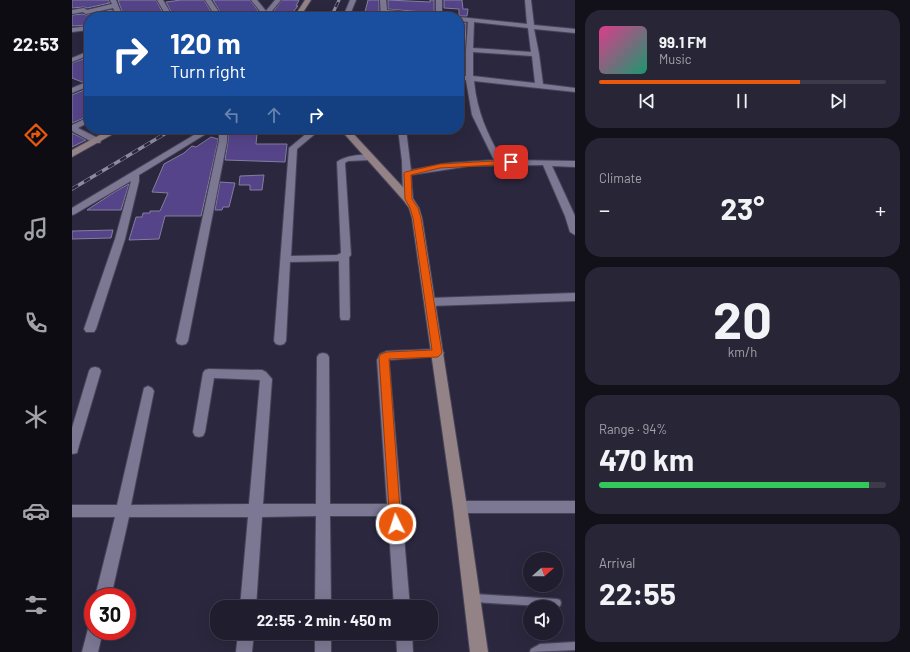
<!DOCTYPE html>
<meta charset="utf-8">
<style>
:root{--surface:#201d2e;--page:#282636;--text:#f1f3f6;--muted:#a2a2aa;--line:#3d3b4a;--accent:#ea580c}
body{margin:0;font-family:Barlow,sans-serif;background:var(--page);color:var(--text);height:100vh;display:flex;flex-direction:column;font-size:15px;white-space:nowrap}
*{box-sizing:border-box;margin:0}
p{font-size:13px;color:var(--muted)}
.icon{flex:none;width:22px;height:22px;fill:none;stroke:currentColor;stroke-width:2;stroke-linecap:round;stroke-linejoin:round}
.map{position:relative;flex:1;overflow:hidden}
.drawer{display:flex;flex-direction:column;gap:10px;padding:10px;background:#121019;width:335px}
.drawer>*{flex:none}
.guide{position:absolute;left:12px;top:12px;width:380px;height:122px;border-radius:16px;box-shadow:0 4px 16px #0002,0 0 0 1px var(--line);background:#1a4fa0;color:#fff;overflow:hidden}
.needle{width:26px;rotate:69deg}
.buttons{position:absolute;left:451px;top:552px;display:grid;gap:8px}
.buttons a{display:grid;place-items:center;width:40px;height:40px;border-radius:50%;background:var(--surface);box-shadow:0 4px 16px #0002,0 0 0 1px var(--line);font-size:20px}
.speed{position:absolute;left:12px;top:588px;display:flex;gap:8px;font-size:20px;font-weight:700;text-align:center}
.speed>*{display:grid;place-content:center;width:52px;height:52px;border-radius:50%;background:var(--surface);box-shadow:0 4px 16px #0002,0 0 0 1px var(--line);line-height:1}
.speed .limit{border:6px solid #d22;background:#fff;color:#111}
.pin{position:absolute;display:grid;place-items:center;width:34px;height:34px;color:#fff;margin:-17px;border-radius:8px;box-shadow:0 2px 6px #0006}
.me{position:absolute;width:44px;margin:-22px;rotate:356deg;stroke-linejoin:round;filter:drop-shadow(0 0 3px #0008)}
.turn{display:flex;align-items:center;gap:14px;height:84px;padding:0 20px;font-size:18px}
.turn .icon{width:52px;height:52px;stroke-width:2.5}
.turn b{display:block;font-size:28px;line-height:34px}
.lanes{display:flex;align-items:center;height:38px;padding:0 20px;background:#0003;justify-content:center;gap:20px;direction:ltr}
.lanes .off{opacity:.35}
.big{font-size:30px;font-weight:700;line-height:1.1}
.drawer .widget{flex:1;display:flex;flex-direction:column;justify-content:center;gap:6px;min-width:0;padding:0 14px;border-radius:16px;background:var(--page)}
.drawer .dial{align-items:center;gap:0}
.dial b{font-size:52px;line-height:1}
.song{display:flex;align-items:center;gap:12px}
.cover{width:48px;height:48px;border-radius:6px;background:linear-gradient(135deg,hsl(330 70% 55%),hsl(160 70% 35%))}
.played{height:4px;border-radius:2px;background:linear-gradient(90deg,var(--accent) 70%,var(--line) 70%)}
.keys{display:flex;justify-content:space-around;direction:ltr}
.heat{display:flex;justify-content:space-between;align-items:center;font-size:22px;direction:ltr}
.charge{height:6px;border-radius:3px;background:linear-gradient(90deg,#34c759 94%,var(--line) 0)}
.trip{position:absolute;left:138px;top:600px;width:228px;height:40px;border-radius:16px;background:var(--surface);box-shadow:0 4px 16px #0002,0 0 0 1px var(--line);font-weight:700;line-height:40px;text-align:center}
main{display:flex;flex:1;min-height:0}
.menu{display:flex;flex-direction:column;width:72px;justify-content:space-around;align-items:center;background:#0d0c12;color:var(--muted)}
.menu .icon{width:28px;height:28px}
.menu .current{color:var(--accent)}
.menu b{font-size:18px;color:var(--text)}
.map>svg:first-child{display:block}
.building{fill:#56448a;stroke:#837f9b}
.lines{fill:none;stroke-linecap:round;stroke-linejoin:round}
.lane-casing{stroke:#484458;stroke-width:2.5}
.street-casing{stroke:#484458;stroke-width:2}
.secondary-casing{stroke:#484458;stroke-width:2}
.lane{fill:#7c7894;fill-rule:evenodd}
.street{fill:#7c7894;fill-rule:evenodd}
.secondary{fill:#938386;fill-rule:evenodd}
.rail-far1-casing{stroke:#8e8b9e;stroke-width:3}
.rail-casing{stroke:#8e8b9e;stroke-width:3.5}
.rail-far1{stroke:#2b273e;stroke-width:2;stroke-dasharray:5.5;stroke-linecap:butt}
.rail{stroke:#2b273e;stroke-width:2.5;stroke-dasharray:7;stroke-linecap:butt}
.route{fill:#ea580c;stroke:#983908}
</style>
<main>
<nav class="menu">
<b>22:53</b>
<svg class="icon current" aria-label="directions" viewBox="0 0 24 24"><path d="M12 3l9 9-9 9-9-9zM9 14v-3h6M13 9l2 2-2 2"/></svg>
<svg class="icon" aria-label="music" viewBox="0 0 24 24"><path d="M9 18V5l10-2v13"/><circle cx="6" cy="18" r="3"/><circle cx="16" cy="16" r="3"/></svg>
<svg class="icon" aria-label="phone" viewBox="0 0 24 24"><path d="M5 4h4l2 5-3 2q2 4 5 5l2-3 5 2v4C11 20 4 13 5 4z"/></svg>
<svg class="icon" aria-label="climate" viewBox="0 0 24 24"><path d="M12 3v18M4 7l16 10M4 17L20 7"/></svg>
<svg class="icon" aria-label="car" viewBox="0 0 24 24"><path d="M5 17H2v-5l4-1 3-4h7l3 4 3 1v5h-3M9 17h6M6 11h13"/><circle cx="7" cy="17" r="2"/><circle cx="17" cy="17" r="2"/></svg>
<svg class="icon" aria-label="filters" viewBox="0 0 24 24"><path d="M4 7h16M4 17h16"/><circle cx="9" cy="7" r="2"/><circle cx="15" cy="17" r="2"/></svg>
</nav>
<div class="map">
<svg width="503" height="652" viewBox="0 0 503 652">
<rect width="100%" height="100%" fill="#2b273e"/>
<path class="building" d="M 0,0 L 36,0 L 38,3 L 15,8 L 12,7 L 0,8 Z
M 46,0 L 84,0 L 93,17 L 52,17 Z
M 109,0 L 132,0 L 142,17 L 102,17 L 94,2 Z
M 141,0 L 178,0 L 189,15 L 188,17 L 151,17 Z
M 210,0 L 227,0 L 224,6 L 226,6 L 217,17 L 197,17 Z
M 296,0 L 307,0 L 307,17 L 299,17 L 299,12 L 293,12 Z
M 316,0 L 358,2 L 358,0 L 362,0 L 362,13 L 316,9 Z
M 372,0 L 390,0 L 391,9 L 396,9 L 395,16 L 387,16 L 387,9 L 372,8 Z
M 40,10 L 43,17 L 17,17 L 17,25 L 0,26 L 0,15 L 11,14 L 14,15 Z
M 387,23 L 394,23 L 393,47 L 387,47 Z
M 17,57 L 17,80 L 10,82 L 0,78 L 0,63 Z
M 17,88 L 17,116 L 0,123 L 0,95 Z
M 156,130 L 179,131 L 176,134 L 185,134 L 184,144 L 215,144 L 213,162 L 153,160 L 156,141 Z
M 0,133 L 14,140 L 0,147 Z
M 139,137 L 146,139 L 146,141 L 129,216 L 93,216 L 87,239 L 57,240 L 64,217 L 70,217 L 71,213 L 78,213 L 78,211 L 88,211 L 96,193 L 80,192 L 92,164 L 112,153 L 120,146 L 124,147 Z
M 192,175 L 190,190 L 178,190 L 178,185 L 167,185 L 168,176 Z
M 148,182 L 163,183 L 157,207 L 151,207 L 150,210 L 143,210 Z
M 57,184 L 49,210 L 15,210 L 44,191 Z
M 41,230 L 39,238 L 0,239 L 0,231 Z"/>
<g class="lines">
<g class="lane-casing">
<path id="lane" d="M 402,594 L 485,599 L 488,600 L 489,603 L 488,606 L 485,607 L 402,602 L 399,601 L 398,598 L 399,595 Z
M 503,642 L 503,650 L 458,652 L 459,649 L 468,644 Z"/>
</g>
<g class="street-casing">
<path id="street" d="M 38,0 L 44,0 L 51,17 L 45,17 L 41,8 L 14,14 L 11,12 L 0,14 L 0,10 L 12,8 L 15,10 L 40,4 Z
M 85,0 L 91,0 L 101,17 L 95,17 Z
M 133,0 L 139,0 L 150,17 L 144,17 Z
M 179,0 L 185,0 L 194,11 L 203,0 L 209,0 L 195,17 L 189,17 L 191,15 Z
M 278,0 L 284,0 L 277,17 L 271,17 Z
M 308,0 L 314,0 L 315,10 L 364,15 L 364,0 L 370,0 L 370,17 L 344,17 L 315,14 L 315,17 L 309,17 Z
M 453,0 L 459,0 L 462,25 L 503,29 L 503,33 L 462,29 L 467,54 L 471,84 L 503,88 L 503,92 L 402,81 C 405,112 415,133 430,160 L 503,161 L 503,167 L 480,166 L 503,216 L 503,235 L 498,232 L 493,216 L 471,165 L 398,166 L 339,175 L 341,199 L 336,202 L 331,199 L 330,161 L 326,129 L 334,129 L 339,170 L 377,163 L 422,160 L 400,115 L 394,80 L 387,79 L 387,75 L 394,76 L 394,50 L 396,22 L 387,21 L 387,17 L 455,24 ZM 402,22 L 456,28 L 459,52 L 401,48 ZM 401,52 L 460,56 L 463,83 L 401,76 Z
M 17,26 L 17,30 L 0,32 L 0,28 Z
M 17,51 L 17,55 L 0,62 L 0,58 Z
M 17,81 L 17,86 L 0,93 L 0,88 Z
M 17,117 L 17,122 L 6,128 L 28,139 L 29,141 L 28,143 L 22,143 L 0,131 L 0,125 Z
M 132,129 L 142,129 L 67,175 L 67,181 L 53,239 L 24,329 L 22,332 L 14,332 L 12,329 L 43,239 L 59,181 L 3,214 L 0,215 L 0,208 Z
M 147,129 L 155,129 L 155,141 L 116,341 L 114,344 L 110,345 L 106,344 L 104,341 L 147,141 Z
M 240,129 L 249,129 L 225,149 L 219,256 L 265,255 L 269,253 L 265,162 C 271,156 296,152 302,157 L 298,160 L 276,161 L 273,163 L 279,255 L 277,257 L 278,317 L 277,320 L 269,320 L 268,317 L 267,261 L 218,262 L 214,341 L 212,344 L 208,345 L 204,344 L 202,341 L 217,148 Z
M 503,293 L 503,301 L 358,306 L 354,305 L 353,302 L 354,299 L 358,298 Z
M 366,349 L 370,350 L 372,353 L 370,356 L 317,360 L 338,607 L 322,607 L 316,516 L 258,516 L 259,607 L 243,607 L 244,516 L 190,517 L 184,607 L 168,607 L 176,517 L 57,517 L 39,597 L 23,597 L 43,517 L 0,517 L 0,505 L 45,505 L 72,388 L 76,386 L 80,388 L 82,391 L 59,505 L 177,504 L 188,380 L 142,378 L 133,432 L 131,436 L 127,437 L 123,436 L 121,432 L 131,373 L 133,370 L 137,369 L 190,370 L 194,372 L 200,379 L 191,504 L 244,504 L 245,357 L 247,354 L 251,353 L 255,354 L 257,357 L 258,504 L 315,504 L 305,360 L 308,354 L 315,351 Z
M 23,367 L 27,368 L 29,371 L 6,449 L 5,453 L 0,454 L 0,428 L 17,371 L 19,368 Z
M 388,501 L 503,501 L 503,513 L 388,513 L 383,511 L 381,507 L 383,503 Z
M 21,624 L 21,631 L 31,631 L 26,652 L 10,652 L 17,625 Z
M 166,633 L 182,633 L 180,652 L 164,652 Z
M 243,633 L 259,633 L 259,652 L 243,652 Z
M 324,633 L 340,633 L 341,652 L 325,652 Z"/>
</g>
<g class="secondary-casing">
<path id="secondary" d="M 233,0 L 239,0 L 228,17 L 222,17 Z
M 39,129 L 50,129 L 0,157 L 0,150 Z
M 268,129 L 277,129 L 340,197 L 347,208 L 350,218 L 395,507 L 416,652 L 398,652 L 381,507 L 340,218 L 337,208 L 332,201 Z"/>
</g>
<use href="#lane" class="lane"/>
<use href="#street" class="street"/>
<use href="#secondary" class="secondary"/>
<g class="rail-far1-casing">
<path id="rail-far1" d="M 259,17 L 267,0"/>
</g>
<g class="rail-casing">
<path id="rail" d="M 0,189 L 101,129"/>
</g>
<use href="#rail-far1" class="rail-far1"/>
<use href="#rail" class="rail"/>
</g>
<path class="route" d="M 439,160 L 443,162 L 442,164 L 368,168 L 339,175 L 340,199 L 346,208 L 349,218 L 370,353 L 366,357 L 317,359 L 329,524 L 328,527 L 324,529 L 320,527 L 318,524 L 307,357 L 309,354 L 315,352 L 360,350 L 341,218 L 338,208 L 333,199 L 332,173 L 333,172 L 368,164 Z"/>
</svg>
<div class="buttons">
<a><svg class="needle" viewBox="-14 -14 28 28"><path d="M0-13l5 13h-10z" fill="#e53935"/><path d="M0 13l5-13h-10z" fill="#a2a2aa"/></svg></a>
<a><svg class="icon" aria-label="sound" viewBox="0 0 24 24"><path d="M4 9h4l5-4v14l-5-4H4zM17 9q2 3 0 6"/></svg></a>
</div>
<div class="speed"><div class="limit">30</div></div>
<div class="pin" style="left:439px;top:162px;background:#d93025"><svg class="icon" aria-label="arrive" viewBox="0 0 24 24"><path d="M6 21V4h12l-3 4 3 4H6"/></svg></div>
<svg class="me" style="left:324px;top:524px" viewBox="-20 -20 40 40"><circle r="17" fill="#ea580c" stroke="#fff" stroke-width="3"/><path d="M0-11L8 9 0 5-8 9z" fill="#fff"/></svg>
<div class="trip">22:55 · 2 min · 450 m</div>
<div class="guide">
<div class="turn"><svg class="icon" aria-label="right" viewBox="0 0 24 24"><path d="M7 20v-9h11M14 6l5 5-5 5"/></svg><div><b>120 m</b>Turn right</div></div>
<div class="lanes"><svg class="icon off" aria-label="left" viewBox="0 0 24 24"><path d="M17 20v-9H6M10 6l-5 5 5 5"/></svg><svg class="icon off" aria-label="ahead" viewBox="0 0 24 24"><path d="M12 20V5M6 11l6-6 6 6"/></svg><svg class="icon" aria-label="right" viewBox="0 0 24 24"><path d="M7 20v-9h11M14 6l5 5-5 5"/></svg></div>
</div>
</div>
<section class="drawer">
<div class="widget">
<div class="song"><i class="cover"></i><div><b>99.1 FM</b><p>Music</p></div></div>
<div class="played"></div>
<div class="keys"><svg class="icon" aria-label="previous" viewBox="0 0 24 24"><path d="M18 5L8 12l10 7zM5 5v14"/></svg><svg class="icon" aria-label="pause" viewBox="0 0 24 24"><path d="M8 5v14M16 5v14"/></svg><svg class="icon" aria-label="next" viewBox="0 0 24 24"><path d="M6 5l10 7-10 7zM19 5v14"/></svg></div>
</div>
<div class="widget"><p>Climate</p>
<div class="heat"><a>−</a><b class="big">23°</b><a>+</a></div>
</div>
<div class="widget dial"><b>20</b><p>km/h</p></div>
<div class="widget"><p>Range · 94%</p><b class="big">470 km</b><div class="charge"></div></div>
<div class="widget"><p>Arrival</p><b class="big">22:55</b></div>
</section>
</main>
